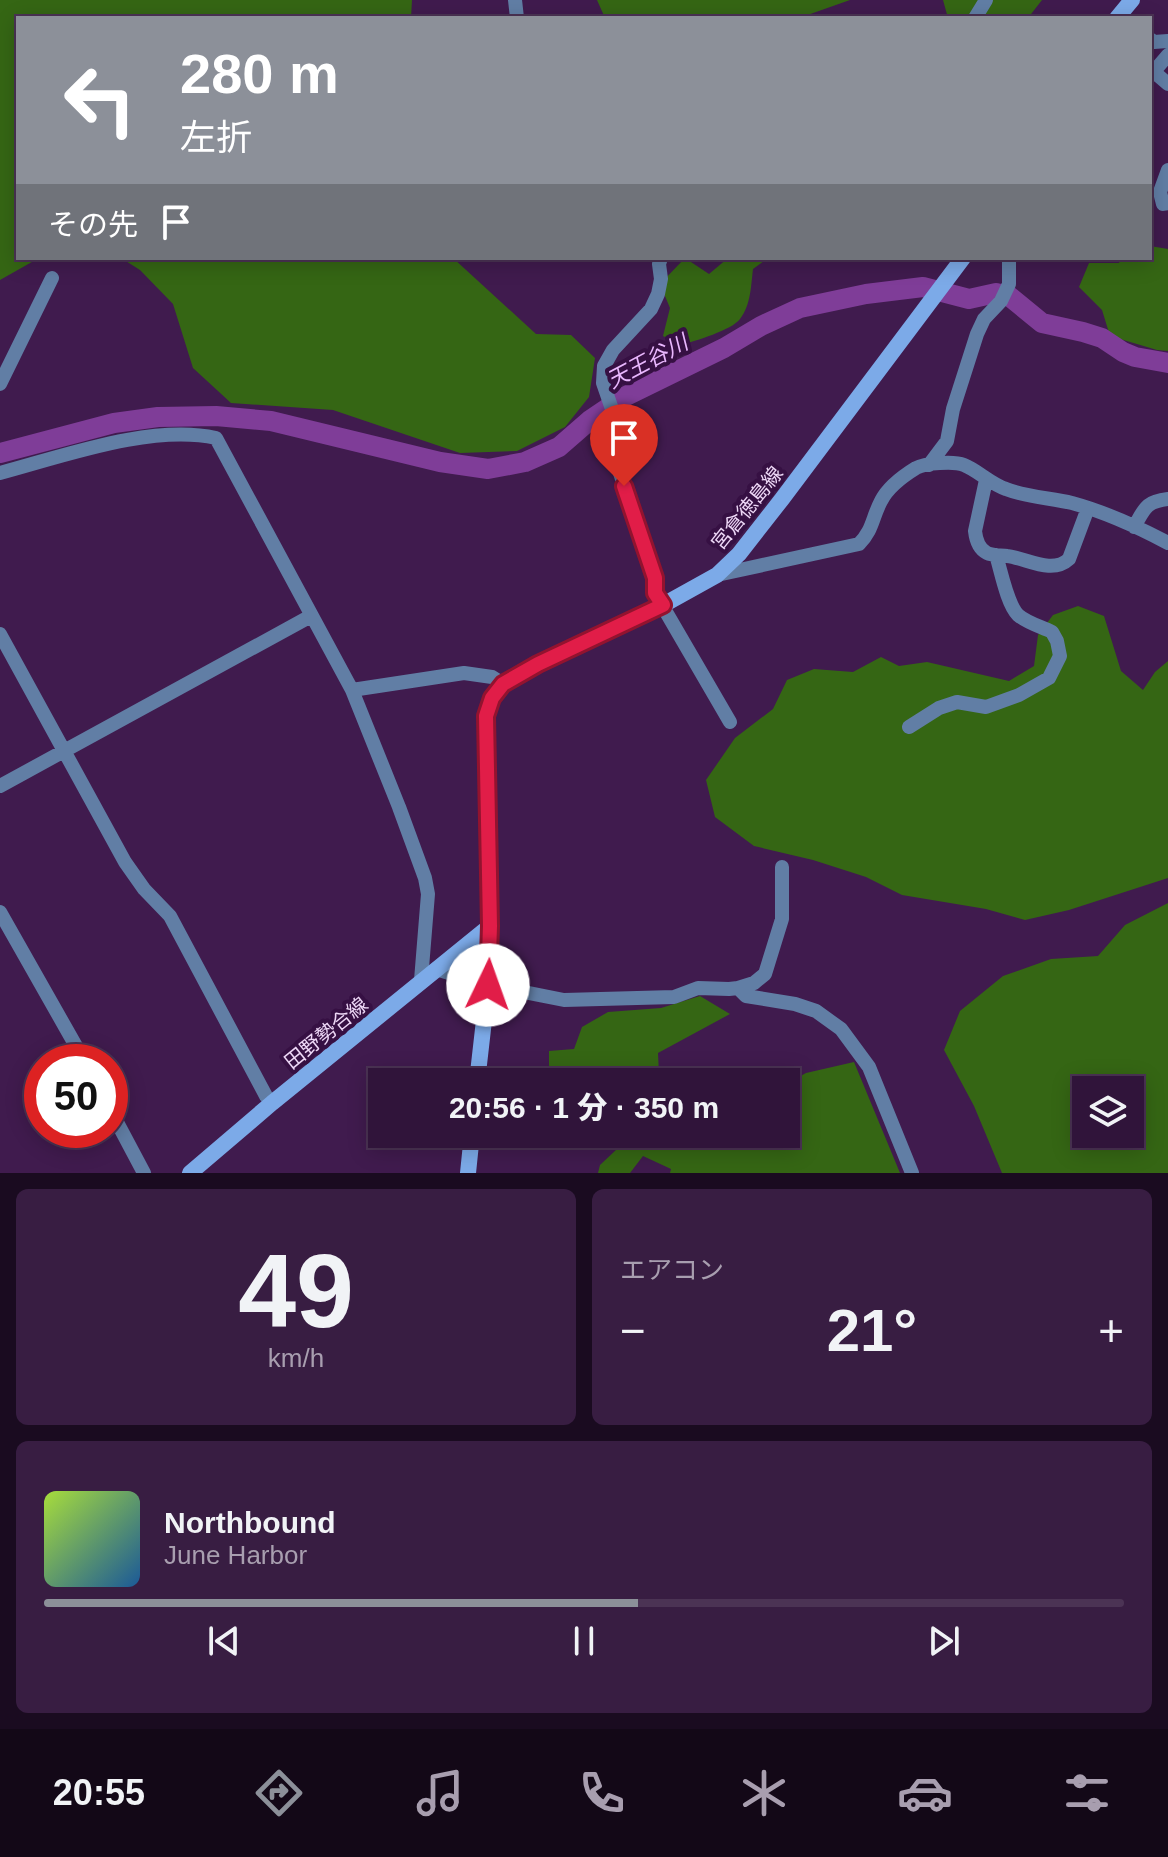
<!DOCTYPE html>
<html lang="ja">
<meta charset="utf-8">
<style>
:root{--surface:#30143a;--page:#381d42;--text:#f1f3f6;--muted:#a89eaf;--line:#4b3354;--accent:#8c9099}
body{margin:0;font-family:Helvetica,"Noto Sans JP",sans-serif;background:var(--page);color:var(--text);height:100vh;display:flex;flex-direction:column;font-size:30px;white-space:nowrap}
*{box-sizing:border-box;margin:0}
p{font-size:26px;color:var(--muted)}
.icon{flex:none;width:44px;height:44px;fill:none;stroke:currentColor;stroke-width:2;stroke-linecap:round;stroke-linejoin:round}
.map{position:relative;height:1173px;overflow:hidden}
.panel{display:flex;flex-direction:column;gap:16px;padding:16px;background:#1a0b20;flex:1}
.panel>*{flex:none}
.banner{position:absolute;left:16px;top:16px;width:1136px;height:244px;border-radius:0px;box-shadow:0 4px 20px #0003,0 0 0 2px var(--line);background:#8c9099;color:#fff;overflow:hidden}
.buttons{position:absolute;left:1072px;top:1076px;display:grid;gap:16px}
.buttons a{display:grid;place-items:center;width:72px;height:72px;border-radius:0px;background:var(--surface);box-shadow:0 4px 20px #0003,0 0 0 2px var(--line);font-size:40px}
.speed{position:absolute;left:24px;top:1044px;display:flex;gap:16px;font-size:40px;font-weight:700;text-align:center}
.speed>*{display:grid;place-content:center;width:104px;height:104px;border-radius:50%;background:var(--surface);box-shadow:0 4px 20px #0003,0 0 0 2px var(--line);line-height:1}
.speed .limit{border:12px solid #d22;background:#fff;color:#111}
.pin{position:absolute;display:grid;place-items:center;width:68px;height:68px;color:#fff;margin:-82px -34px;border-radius:50% 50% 50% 0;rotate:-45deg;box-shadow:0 0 8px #0007}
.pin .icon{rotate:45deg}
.me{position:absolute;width:88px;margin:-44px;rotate:3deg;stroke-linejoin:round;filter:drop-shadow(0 0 6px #0008)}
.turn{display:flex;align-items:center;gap:28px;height:168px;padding:0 32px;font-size:36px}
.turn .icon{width:104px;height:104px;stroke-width:2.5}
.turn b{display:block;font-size:56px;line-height:68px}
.then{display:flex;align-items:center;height:76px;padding:0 32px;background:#0003;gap:16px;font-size:30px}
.big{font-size:60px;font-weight:800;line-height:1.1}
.panel .widget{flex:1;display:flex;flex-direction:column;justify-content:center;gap:12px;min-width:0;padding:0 28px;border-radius:12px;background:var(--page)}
.panel .dial{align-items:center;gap:0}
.dial b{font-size:104px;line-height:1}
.song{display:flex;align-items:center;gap:24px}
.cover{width:96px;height:96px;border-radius:12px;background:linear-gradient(135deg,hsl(80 70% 55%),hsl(210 70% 35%))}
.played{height:8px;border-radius:4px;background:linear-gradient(90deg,var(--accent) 55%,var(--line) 55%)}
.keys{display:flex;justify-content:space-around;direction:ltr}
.heat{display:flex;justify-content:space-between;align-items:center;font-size:44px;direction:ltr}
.panel .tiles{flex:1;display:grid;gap:16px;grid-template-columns:1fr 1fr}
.widget:last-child{grid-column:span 2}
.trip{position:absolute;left:368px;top:1068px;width:432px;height:80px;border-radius:0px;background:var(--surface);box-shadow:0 4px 20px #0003,0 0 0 2px var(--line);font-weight:800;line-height:80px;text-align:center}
.tabs{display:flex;height:128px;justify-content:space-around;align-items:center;background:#130817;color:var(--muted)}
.tabs .icon{width:56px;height:56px}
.tabs .current{color:var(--accent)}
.tabs b{font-size:36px;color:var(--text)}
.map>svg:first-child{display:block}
.forest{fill:#356614;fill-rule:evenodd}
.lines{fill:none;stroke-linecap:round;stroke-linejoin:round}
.river{stroke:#7f3d98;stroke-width:20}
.minor{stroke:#617ea5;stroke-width:14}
.secondary{stroke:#7caae8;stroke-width:16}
.route-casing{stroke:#92132f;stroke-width:20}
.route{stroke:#e11d48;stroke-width:14}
.labels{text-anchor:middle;stroke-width:8;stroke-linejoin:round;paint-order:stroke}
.street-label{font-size:20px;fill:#eed8f7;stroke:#361043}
.water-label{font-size:22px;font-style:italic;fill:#e9b7fe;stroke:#361043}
</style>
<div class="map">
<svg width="1168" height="1173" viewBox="0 0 1168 1173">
<rect width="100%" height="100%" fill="#401b4e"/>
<path class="forest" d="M 0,0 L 412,0 L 411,18 L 18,18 L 18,258 L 39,258 L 0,280 Z
M 597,0 L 850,0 L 799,18 L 605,18 Z
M 943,0 L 1042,0 L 1028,18 L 948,18 Z
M 1150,246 L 1168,249 L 1168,351 L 1157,350 L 1110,336 L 1102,310 L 1079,287 L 1089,263 L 1119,263 L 1121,258 L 1150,258 Z
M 121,258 L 453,258 L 536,334 L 571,335 L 595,358 L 589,397 L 565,427 L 517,451 L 460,453 L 333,410 L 231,403 L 193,368 L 173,304 L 140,270 Z
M 685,258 L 709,274 L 728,258 L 768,258 L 753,269 C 751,285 751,305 740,319 C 732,330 695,341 681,345 L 663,336 L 670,308 L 660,284 Z
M 1078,606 L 1104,616 L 1121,671 L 1143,690 L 1155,672 L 1168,661 L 1168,878 L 1069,910 L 1025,920 L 986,909 L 902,895 L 866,877 L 813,860 L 754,846 L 715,817 L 706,780 L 735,738 L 773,709 L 787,680 L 814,669 L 853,672 L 881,657 L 899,666 L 927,662 L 1009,681 L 1034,666 L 1038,635 L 1053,615 Z
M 1168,903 L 1168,1173 L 1002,1173 L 974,1106 L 944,1050 L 960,1011 L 1003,976 L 1051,959 L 1098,956 L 1125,925 ZM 1130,1090 L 1130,1134 L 1086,1134 L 1086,1090 Z
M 700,996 L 730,1014 L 658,1053 L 659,1074 L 662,1082 L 591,1082 L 581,1076 L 577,1082 L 549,1082 L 549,1051 L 574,1049 L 582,1027 L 608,1012 L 661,1008 Z
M 854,1062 L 900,1173 L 670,1173 L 671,1169 L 643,1156 L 630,1173 L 598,1173 L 600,1165 L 617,1149 L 615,1134 L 786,1134 L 786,1084 L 806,1073 Z"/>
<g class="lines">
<path class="river" d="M 0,453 L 114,423 L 158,417 L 216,416 L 271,421 L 440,462 L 488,469 L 525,462 L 559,447 L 590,420 L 624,397 L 724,348 L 761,326 L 800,308 L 866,294 L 923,287 L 969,299 L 996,293 L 1009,296 L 1042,323 L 1083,332 L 1102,338 L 1123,352 L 1135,357 L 1168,363"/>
<path class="minor" d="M 515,0 L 517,18
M 975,18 L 986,0
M 1150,39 L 1154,42 L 1168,41
M 1154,72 L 1168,84
M 1150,76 L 1168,55
M 1168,170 L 1160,192 L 1163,204 L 1168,203
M 661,258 L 659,264 L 661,279 L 658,294 L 651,309 L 613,350 L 604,366 L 603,383 L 622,438 L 619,470 L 655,578 L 655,593 L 730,722
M 0,384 L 52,278
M 929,465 L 947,441 L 953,409 L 977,334 L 984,319 L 1001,301 L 1009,284 L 1009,258
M 0,473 C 64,456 151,424 216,438 L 352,690 L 399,807 L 425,878 L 428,894 L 421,980
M 986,480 L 975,531 C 976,540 979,549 987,553 C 993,556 1001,555 1007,556 C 1026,558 1052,575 1069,559 L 1088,508
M 1134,527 C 1145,508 1145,502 1168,499
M 717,575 L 859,544 C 873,530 872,518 881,501 C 888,487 903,476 916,468 C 925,463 954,461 964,465 C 977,470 991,484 1006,489 C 1026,497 1051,498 1072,503 C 1105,512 1138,527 1168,543
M 0,634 L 125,862 L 144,889 L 170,916 L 266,1096 L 272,1103
M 352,690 L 464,673 L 492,677 L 503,684
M 909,727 L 939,708 L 957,702 L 986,707 L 1019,695 L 1049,678 L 1060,656 L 1057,641 L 1052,632 C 1042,627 1027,623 1018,615 C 1007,604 1001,571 996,555
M 0,786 L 311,616
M 0,912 L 85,1062
M 436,969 L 488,985 L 564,1000 L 674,997 L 698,988 L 729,989 L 738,988 L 754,983 L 765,974 L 769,961 L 782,919 L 782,867
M 738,988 L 746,996 L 795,1004 L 816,1011 L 841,1029 L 869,1067 L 912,1173
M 110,1109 L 144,1173"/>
<path class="secondary" d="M 1117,18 L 1132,0
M 477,1082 L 488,985 L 490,926 L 486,716 L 492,698 L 503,684 L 538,664 L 663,605 L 717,575 L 739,554 L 782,499 L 963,258
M 190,1173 L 272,1103 L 490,926
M 468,1173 L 472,1134"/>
</g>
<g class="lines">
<g class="route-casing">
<path id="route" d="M 488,985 L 490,926 L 486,716 L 492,698 L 503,684 L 538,664 L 663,605 L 655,593 L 655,578 L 624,486"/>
</g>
<use href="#route" class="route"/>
</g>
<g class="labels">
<g class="street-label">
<text transform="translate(747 508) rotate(-51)" y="7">宮倉徳島線</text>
<text transform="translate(326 1033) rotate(-39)" y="7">田野勢合線</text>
</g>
<g class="water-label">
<text transform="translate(647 361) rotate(-28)" y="8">天王谷川</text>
</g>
</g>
</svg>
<div class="buttons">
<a><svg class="icon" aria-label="layers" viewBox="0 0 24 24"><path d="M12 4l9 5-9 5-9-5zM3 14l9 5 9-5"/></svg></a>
</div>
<div class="speed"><div class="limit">50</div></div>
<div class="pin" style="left:624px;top:486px;background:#d93025"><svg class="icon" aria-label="arrive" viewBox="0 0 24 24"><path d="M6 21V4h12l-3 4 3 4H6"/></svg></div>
<svg class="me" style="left:488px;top:985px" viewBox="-20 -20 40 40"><circle r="19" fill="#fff"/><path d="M0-13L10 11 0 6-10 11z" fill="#e11d48"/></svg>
<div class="trip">20:56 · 1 分 · 350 m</div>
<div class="banner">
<div class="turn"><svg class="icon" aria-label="left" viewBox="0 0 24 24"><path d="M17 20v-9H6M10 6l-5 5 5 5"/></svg><div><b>280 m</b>左折</div></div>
<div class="then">その先<svg class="icon" aria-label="arrive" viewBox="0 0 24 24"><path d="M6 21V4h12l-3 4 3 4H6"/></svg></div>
</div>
</div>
<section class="panel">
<div class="tiles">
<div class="widget dial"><b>49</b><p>km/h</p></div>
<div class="widget"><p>エアコン</p>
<div class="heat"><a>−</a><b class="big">21°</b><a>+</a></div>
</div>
<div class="widget">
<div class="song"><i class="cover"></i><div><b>Northbound</b><p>June Harbor</p></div></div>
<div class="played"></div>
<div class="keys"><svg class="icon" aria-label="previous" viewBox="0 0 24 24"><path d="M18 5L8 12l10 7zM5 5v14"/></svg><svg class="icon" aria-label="pause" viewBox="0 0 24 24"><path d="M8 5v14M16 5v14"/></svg><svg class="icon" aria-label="next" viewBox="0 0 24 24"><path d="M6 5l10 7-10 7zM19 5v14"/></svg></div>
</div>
</div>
</section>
<nav class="tabs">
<b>20:55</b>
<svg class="icon current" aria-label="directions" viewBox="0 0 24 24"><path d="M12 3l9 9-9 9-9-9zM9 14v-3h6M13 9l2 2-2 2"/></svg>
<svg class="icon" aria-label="music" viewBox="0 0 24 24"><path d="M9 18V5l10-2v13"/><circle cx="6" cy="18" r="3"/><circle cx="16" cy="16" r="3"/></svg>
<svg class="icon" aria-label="phone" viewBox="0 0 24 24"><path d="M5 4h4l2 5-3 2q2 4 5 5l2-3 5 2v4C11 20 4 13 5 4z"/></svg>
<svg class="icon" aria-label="climate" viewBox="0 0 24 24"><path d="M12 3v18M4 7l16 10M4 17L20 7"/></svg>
<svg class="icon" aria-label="car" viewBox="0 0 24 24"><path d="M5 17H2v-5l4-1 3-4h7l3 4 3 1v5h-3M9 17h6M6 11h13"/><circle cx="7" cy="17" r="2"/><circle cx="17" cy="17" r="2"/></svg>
<svg class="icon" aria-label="filters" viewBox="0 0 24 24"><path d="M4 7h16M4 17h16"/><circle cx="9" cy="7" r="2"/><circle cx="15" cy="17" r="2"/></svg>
</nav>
